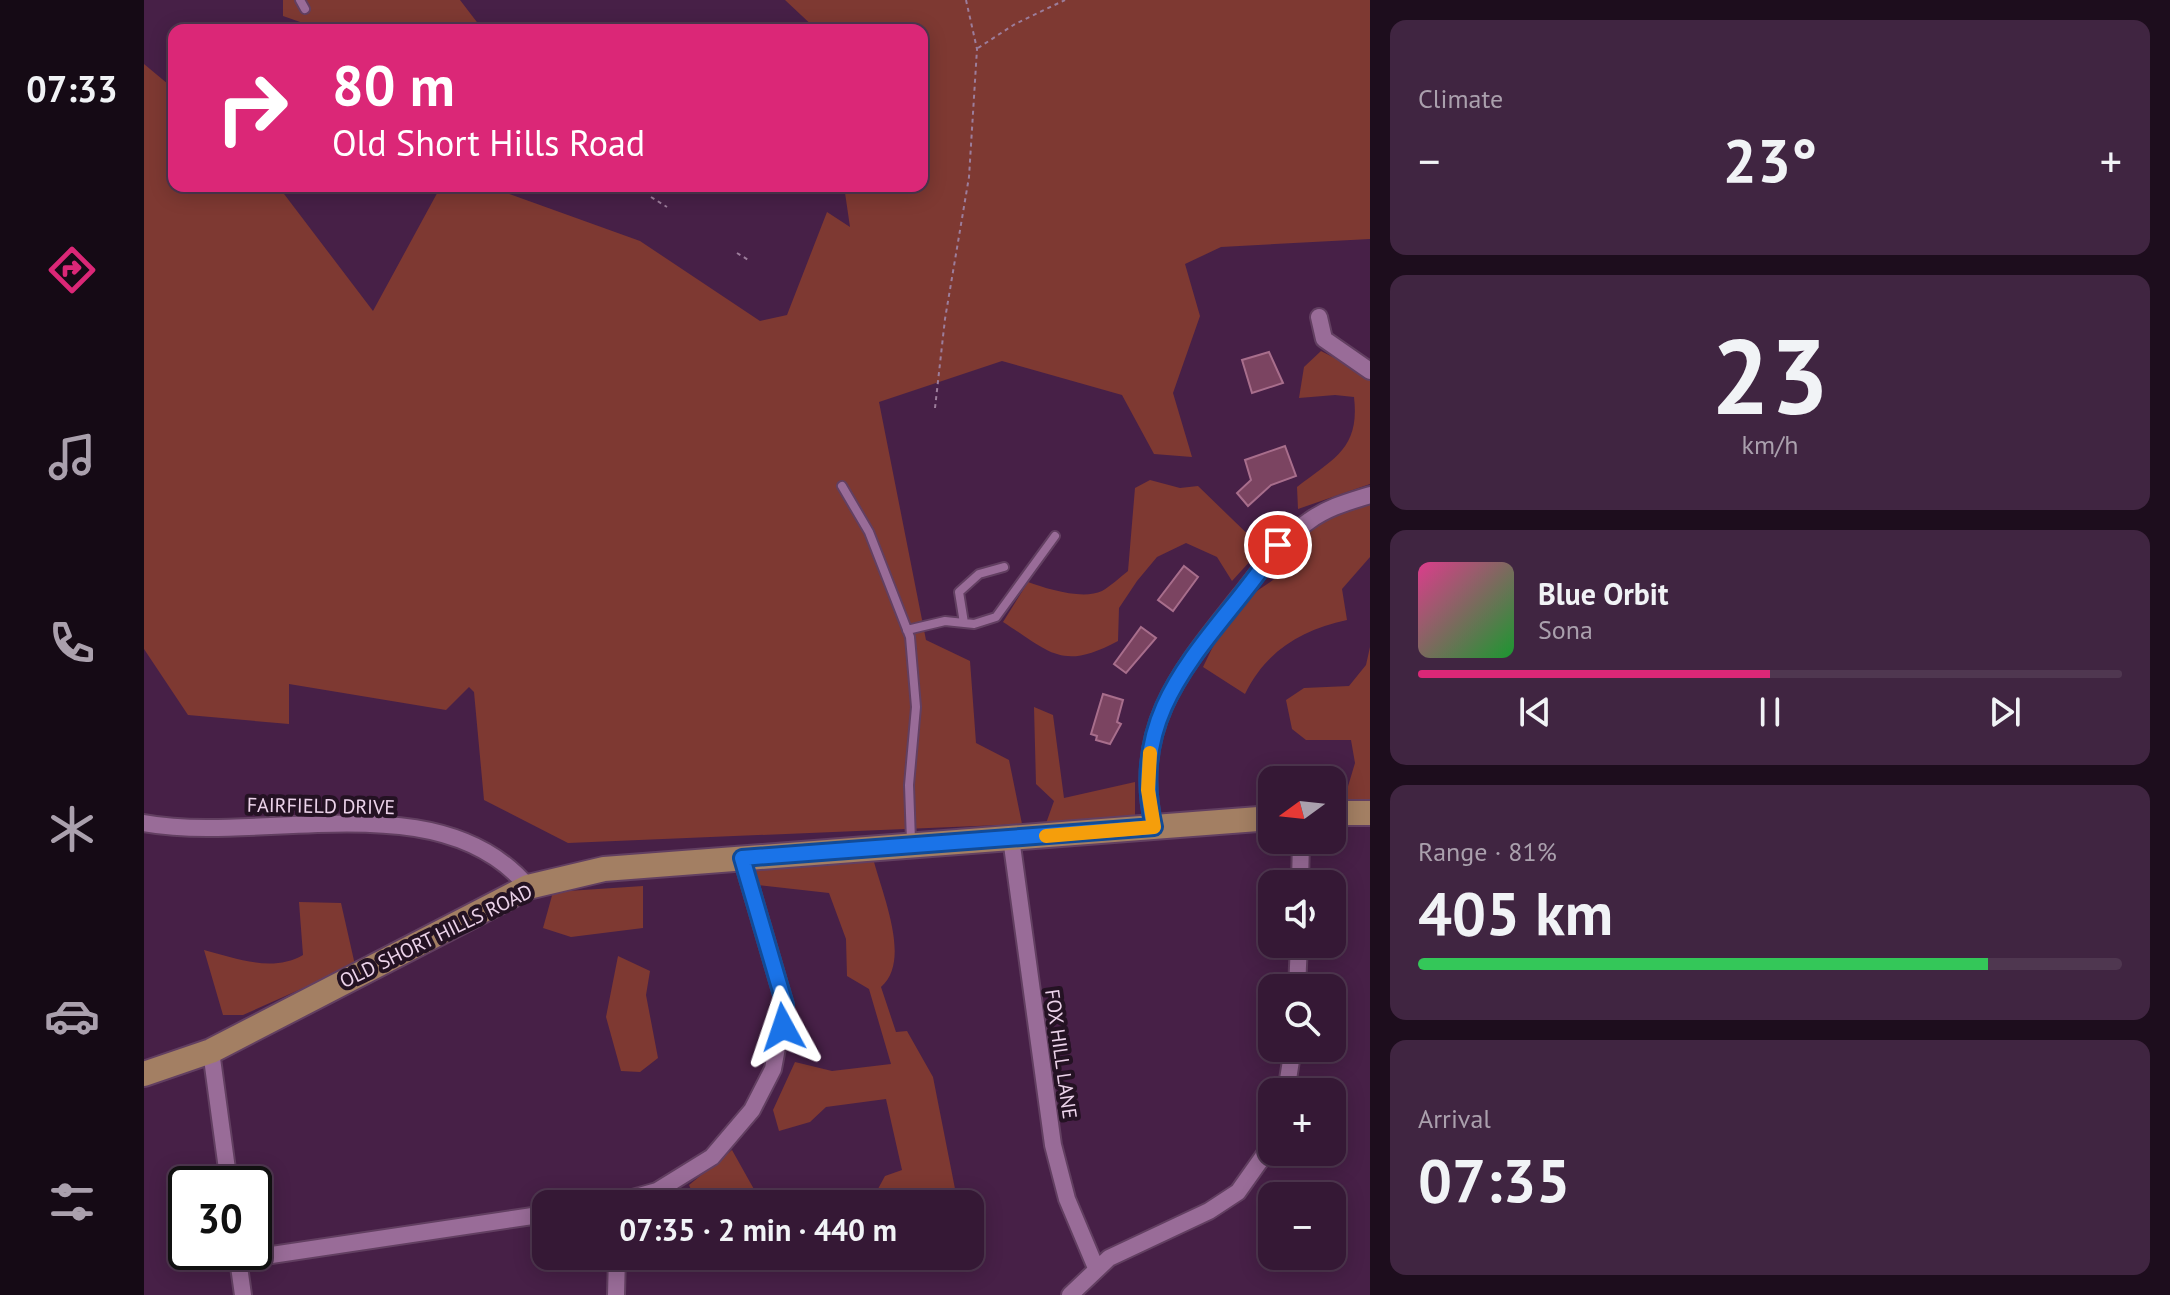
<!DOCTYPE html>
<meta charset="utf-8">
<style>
:root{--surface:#351835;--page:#402541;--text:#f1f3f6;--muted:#aaa0ad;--line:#4f3750;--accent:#db2777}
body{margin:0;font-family:"PT Sans",sans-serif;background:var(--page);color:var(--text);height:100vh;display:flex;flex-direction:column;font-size:30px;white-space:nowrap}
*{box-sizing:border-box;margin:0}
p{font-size:26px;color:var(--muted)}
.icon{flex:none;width:44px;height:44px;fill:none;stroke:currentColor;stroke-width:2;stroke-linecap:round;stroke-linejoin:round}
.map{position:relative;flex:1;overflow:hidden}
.sheet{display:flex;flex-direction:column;gap:20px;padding:20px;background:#1d0d1d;width:800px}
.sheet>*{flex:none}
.banner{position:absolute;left:24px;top:24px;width:760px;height:168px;border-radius:16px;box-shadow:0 4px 20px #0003,0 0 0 2px var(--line);background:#db2777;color:#fff;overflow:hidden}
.needle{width:52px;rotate:255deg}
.fabs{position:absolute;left:1114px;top:766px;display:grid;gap:16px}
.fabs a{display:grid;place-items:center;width:88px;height:88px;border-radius:16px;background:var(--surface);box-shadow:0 4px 20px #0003,0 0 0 2px var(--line);font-size:40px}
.speed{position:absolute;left:24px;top:1166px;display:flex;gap:16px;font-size:40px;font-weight:700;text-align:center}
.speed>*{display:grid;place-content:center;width:104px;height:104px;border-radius:50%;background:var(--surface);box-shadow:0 4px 20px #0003,0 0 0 2px var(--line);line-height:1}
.speed .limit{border:4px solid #111;border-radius:12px;background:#fff;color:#111}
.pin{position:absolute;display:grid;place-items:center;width:68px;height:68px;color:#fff;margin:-34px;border:4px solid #fff;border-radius:50%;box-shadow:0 2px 8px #0007}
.me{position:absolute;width:88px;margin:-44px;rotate:355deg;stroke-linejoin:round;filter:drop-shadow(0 0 6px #0008)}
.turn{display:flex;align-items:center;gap:28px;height:168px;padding:0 32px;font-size:36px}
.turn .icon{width:104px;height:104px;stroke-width:2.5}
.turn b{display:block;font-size:56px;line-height:68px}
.big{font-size:60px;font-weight:700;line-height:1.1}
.sheet .widget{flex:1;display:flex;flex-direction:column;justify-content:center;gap:12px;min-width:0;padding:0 28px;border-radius:16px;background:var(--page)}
.sheet .dial{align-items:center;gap:0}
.dial b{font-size:104px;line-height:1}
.song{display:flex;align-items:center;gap:24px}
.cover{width:96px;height:96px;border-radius:12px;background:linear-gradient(135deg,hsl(330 70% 55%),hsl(130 70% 35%))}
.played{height:8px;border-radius:4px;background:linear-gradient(90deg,var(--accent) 50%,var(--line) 50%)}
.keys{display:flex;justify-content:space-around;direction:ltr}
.heat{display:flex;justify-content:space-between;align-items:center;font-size:44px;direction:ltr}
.charge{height:12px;border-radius:6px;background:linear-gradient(90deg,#34c759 81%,var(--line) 0)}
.trip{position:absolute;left:388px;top:1190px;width:452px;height:80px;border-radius:16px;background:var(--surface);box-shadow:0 4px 20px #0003,0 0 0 2px var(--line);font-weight:700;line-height:80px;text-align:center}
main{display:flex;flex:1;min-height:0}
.menu{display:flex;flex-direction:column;width:144px;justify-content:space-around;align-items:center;background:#150a15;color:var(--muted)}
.menu .icon{width:56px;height:56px}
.menu .on{color:var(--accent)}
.menu b{font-size:36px;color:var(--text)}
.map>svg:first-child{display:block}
.green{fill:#7e3932}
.building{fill:#7b4461;stroke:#a86e8c;stroke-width:2}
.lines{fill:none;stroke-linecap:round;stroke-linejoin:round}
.lane-casing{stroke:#623f61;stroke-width:12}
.street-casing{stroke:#623f61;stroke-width:20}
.primary-casing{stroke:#623f61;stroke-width:28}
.path{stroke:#9c7d9b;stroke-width:2;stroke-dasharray:4 4;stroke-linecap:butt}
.lane{stroke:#996c98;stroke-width:8}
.street{stroke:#996c98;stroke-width:16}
.primary{stroke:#a37f63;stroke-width:24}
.route-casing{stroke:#114b97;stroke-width:20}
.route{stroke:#1a73e8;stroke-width:14}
.slow{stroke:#f59e0b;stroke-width:14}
.labels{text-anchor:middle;stroke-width:8;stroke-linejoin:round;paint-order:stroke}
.street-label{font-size:20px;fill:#ecd3ea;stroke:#241223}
</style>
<main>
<nav class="menu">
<b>07:33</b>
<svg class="icon on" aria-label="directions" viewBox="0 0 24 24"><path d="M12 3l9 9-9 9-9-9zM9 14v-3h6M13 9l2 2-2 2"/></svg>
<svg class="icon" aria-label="music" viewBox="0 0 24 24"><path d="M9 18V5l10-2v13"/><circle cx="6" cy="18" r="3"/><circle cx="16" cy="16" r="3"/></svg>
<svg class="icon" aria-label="phone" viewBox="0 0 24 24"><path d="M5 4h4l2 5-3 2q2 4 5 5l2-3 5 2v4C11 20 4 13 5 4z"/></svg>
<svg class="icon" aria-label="climate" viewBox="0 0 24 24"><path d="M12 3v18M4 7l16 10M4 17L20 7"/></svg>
<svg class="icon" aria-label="car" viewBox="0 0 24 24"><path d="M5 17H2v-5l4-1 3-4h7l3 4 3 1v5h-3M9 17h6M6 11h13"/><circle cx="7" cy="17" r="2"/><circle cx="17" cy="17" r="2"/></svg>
<svg class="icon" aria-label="filters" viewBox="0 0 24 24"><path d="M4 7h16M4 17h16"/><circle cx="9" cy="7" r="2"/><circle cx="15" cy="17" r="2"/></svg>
</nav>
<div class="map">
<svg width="1226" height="1295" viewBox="0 0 1226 1295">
<rect width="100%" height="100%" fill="#472047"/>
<path class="green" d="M 139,0 L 316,0 L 339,30 L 179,30 L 139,16 Z
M 641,0 L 1226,0 L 1226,239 L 1077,247 L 1041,264 L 1056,316 L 1029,393 L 1048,457 L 1010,454 L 978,395 L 858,361 L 735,402 L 782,640 L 826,661 L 832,743 L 865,760 L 878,824 L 424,843 L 340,800 L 330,692 L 325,687 L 302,710 L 145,684 L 145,724 L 44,715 L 0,649 L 0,64 L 30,89 L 30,186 L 134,186 L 229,311 L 297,186 L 343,186 L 496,241 L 616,321 L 643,315 L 683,212 L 706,227 L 700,186 L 778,186 L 778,30 L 673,30 Z
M 1177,351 L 1226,376 L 1226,484 L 1154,509 L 1153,487 C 1190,458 1216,449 1210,397 L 1191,395 L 1155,398 L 1160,367 Z
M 1006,480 L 1036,488 L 1054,486 L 1118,548 L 1088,581 L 1073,557 L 1042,543 L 1013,557 L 993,581 L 975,608 L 974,641 C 918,671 907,653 859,622 L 884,582 C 903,589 939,600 958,591 C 967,586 976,577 984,571 L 991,488 Z
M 1226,501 L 1226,557 L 1198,589 L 1203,620 C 1157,630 1122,651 1101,694 L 1059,667 L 1076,632 L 1107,595 L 1135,576 L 1151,543 L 1185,513 Z
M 1226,647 L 1226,803 L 1199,803 L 1211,763 L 1207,740 L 1162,740 L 1148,729 L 1142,700 L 1160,688 L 1205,686 L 1222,665 Z
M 890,707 L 909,715 L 920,798 L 991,782 L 991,820 L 900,829 L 910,801 L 892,784 Z
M 729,858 C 738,894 768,961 737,987 L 752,1032 L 763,1031 L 789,1077 L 814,1204 L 699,1204 L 729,1198 L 741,1176 L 758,1170 L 742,1099 L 682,1107 L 666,1122 L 635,1131 L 629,1110 L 651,1062 L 688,1071 L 747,1064 L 725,989 L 703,976 L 702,939 L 685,893 L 614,885 L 606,863 Z
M 499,886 L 499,928 L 427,937 L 399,928 L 409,892 Z
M 155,902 L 197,903 L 211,965 L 99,1015 L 79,1015 L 60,950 C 92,958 128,973 159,955 Z
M 474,956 L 506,971 L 502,995 L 514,1058 L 496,1072 L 477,1071 L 462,1017 Z
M 588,1150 L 616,1200 L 614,1204 L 553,1204 L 545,1185 Z"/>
<path class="building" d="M 1125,352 L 1139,383 L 1108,393 L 1098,360 Z
M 1141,446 L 1152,476 L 1127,485 L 1104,506 L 1093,493 L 1107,480 L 1101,460 Z
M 1040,566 L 1054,577 L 1029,611 L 1014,600 Z
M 997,627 L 1012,638 L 982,673 L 970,664 Z
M 959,694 L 979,700 L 973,722 L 977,724 L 966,744 L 952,740 L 953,736 L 947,734 Z"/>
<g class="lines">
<g class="lane-casing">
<path id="lane" d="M 156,0 L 161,9
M 698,486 L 725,532 L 766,637 L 772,707 L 765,785 L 767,841
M 820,623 L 815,592 L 835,574 L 860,567
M 763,630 L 801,621 L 830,624 L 852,617 L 911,536"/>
</g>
<g class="street-casing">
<path id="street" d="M 1175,317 L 1180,339 L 1226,371
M 0,823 C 117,845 296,781 384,887
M 1010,827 C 987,727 1037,670 1095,597 C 1117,570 1135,541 1165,521 C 1184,507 1204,502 1226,495
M 867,838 L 909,1145 L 923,1199 L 952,1268
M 1156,884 L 1157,840
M 1153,988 L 1155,944
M 67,1051 L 85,1184
M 1142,1092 L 1149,1048
M 467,1204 L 513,1191 L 568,1157 L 608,1110 L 629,1069 L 641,1005 L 598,858
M 93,1252 L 99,1295
M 94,1260 L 402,1214
M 472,1295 L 473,1256
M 926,1295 L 965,1258 L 1065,1211 L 1094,1192 L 1128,1144"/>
</g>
<g class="primary-casing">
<path id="primary" d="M 1188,813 L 1226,813
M 0,1074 L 67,1051 L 384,887 L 460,869 L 1128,818"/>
</g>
<path class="path" d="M 834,48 L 871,24 L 921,0
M 507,197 L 523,207
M 593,253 L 606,261
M 791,408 L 801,319 L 825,177 L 833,49 L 822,0"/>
<use href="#lane" class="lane"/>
<use href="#street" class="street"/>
<use href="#primary" class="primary"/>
</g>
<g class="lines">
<g class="route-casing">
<path id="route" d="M 639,1027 L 641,1005 L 598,858 L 1010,827 C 980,700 1073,639 1134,545"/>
</g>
<use href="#route" class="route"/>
<path class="slow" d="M 902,836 L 1010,827 L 1004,790 L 1006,753"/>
</g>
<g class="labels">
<g class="street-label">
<text transform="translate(177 806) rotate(1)" y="7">FAIRFIELD DRIVE</text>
<text transform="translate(292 936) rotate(-26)" y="7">OLD SHORT HILLS ROAD</text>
<text transform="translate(917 1054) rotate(82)" y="7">FOX HILL LANE</text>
</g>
</g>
</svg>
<div class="fabs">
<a><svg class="needle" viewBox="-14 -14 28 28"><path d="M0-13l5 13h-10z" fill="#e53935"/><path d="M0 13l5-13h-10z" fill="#aaa0ad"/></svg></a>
<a><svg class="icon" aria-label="sound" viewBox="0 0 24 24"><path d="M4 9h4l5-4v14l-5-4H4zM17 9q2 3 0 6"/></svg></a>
<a><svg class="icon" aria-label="search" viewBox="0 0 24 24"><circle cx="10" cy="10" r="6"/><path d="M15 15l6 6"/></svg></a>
<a>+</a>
<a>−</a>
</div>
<div class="speed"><div class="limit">30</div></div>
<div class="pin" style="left:1134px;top:545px;background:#d93025"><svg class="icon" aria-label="arrive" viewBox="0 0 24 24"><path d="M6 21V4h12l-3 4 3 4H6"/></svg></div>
<svg class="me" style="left:639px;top:1027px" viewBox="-20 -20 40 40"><path d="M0-17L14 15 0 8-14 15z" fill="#1a73e8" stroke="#fff" stroke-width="4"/></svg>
<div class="trip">07:35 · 2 min · 440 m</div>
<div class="banner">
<div class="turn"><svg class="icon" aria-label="right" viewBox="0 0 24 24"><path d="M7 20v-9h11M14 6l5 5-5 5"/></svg><div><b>80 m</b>Old Short Hills Road</div></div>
</div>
</div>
<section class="sheet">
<div class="widget"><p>Climate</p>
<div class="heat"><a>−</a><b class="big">23°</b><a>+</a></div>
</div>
<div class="widget dial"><b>23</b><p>km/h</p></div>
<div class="widget">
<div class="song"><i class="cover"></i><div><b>Blue Orbit</b><p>Sona</p></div></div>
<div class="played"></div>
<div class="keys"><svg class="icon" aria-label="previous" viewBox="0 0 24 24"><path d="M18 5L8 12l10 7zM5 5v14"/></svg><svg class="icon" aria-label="pause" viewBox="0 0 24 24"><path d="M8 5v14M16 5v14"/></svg><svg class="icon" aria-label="next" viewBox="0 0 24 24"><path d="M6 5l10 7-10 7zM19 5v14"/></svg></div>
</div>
<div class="widget"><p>Range · 81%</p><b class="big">405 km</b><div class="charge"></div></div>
<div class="widget"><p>Arrival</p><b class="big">07:35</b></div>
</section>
</main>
